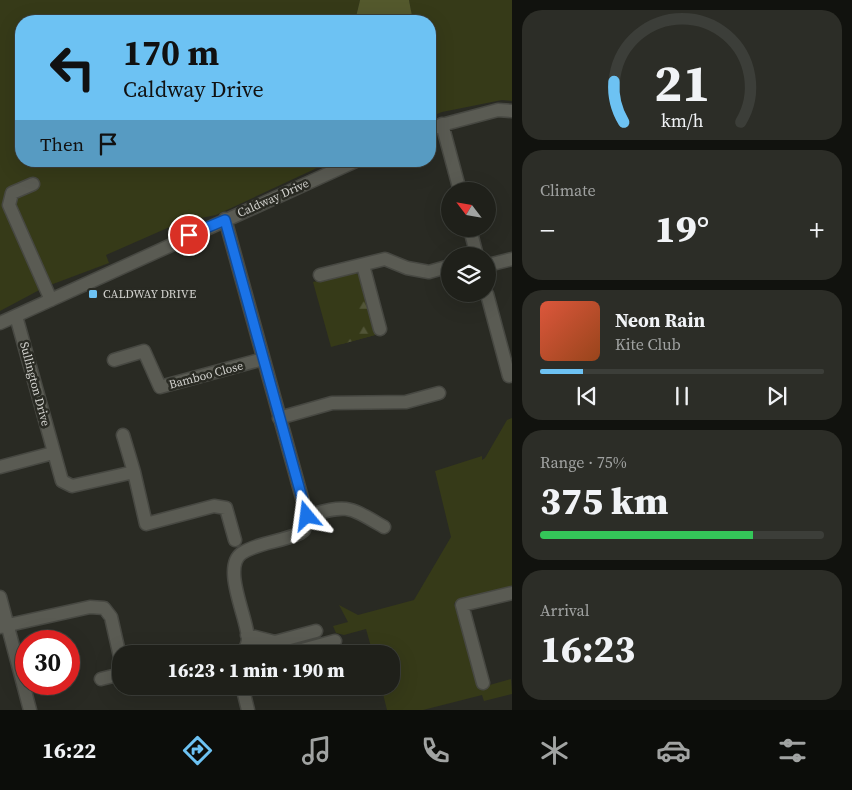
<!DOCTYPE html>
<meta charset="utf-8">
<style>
:root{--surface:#1f201a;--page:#2c2d27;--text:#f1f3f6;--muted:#a1a3a2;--line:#3c3e39;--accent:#6dc2f3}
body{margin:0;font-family:"Source Serif 4",serif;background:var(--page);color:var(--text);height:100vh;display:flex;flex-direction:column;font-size:19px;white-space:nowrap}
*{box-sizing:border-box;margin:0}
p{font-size:16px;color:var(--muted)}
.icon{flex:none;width:28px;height:28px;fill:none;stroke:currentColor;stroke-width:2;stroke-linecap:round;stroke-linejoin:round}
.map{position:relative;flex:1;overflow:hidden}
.panel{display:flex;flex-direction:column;gap:10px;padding:10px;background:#11120e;width:340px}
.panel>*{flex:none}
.hud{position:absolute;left:15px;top:15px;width:421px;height:152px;border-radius:20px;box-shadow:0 5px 20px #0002,0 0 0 1px var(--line);background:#6dc2f3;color:#111;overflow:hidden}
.needle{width:32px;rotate:301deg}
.controls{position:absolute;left:441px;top:182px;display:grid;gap:10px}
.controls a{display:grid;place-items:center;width:55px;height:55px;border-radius:50%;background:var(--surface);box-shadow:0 5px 20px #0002,0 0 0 1px var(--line);font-size:25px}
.speed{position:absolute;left:15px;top:630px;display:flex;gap:10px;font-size:25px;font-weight:700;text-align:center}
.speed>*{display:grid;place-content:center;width:65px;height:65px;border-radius:50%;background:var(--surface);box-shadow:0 5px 20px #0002,0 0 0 1px var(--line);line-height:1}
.speed .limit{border:8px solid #d22;background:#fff;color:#111}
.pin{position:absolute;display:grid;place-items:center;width:42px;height:42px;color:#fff;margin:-21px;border:2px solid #fff;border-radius:50%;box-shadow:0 1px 5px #0007}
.me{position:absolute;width:55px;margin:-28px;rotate:344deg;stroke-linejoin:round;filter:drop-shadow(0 0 4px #0008)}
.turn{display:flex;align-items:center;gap:18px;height:105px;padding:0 25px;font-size:22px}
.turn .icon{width:65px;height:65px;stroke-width:2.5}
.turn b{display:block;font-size:35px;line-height:42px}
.then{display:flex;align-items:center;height:48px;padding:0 25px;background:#0003;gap:10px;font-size:19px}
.big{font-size:38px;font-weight:800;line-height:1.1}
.panel .card{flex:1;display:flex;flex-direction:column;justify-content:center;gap:8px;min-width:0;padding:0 18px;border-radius:20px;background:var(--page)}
.panel .dial{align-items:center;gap:0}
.dial svg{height:130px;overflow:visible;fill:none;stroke:var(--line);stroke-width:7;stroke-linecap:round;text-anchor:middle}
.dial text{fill:var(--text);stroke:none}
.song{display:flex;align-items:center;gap:15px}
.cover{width:60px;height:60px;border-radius:8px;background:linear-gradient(135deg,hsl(10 70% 55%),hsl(20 70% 35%))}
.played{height:5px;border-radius:2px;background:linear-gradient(90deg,var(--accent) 15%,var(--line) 15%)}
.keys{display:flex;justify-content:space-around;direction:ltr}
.heat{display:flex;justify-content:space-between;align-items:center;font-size:28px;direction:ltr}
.charge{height:8px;border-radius:4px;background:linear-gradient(90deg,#34c759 75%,var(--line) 0)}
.trip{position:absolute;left:112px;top:645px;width:288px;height:50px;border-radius:20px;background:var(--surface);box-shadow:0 5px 20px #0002,0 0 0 1px var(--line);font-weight:800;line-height:50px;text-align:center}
.menu{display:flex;height:80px;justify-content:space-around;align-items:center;background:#0c0d0a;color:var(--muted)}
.menu .icon{width:35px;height:35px}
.menu .on{color:var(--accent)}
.menu b{font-size:22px;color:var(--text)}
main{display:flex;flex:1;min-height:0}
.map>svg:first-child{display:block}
.grass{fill:#363a18}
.forest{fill:url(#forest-firs)}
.water{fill:#54592d}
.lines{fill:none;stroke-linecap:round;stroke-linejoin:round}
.minor-casing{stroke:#474842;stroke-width:15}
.minor{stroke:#5a5b53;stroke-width:12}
.route-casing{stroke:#114b97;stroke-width:12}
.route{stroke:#1a73e8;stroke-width:9}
.poi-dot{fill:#6dc2f3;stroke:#292a23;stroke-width:2}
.labels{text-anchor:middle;stroke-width:5;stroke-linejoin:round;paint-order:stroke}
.street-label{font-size:12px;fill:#d1d1cd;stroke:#292a23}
.poi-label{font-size:12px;fill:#d1d1cd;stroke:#292a23;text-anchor:start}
</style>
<main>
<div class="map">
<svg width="512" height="710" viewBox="0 0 512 710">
<defs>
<pattern id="forest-firs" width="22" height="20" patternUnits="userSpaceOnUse" patternTransform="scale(1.25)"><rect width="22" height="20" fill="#363a18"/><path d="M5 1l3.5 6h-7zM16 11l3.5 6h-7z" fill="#525538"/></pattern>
</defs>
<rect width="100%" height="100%" fill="#292a23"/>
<path class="grass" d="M 0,0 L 360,0 L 355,21 L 21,21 L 21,161 L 332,161 L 216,215 L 181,222 L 106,255 L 109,263 L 45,287 L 0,311 Z
M 409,0 L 512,0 L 512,101 L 502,100 L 442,112 L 430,117 L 430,21 L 413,21 Z
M 351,272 L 356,273 L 362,279 L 375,335 L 331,347 L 313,282 Z
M 512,418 L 512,587 L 454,603 L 479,688 L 511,679 L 512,694 L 484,701 L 482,695 L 423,710 L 387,710 L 381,686 L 391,686 L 391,654 L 373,654 L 366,629 L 344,635 L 336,633 L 333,626 L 348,622 L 339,605 L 358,615 L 414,600 L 451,537 L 435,471 L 482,456 L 482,460 L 485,458 L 507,420 Z"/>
<path class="forest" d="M 364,291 L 375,335 L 342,344 L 342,334 L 356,322 L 356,297 Z"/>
<path class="water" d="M 360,0 L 409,0 L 413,21 L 355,21 Z"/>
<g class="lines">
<g class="minor-casing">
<path id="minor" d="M 442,124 L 460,191
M 430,128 L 498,110 L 512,111
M 33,184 L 12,193 L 9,205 L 51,300
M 225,219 L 307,516 L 304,530 L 300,533 C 282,542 259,542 242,553 C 221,567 248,619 248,639 C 248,644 245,649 243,654
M 470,229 L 477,256
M 363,265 L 380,329
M 488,265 L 512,259
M 320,275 L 385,259 L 407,268 L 429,272 L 450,266
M 487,294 L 509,376
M 16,316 L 62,481 L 72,486 L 134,472 L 146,524 L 214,506 L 226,508 L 235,540
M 0,323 L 356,161
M 114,360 L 144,351 L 160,387 L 263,359
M 279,418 L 332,403 L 406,402 L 439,393
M 123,435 L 134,472
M 0,467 L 53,453
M 307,516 C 348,504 348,506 384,527
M 0,597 L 30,710
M 0,627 L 90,607 L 104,608 L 111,617 L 121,661
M 247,635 L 275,642 L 316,631
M 247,645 L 267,654
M 287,654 L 335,641
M 101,679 L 121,674
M 483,683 L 462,605 L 512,593
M 242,686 L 248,710"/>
</g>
<use href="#minor" class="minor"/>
</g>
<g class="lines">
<g class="route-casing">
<path id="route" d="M 189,235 L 225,220 L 307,516"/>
</g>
<use href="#route" class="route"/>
</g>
<rect class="poi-dot" x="88" y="289" width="10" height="10" rx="2.5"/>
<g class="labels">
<g class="street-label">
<text transform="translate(273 198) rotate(-24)" y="4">Caldway Drive</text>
<text transform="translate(206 375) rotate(-15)" y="4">Bamboo Close</text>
<text transform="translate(35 384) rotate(75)" y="4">Sullington Drive</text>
</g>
<g class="poi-label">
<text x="103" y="298">CALDWAY DRIVE</text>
</g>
</g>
</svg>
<div class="controls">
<a><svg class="needle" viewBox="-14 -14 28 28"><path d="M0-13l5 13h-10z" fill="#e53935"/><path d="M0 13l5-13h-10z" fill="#a1a3a2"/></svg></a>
<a><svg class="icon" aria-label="layers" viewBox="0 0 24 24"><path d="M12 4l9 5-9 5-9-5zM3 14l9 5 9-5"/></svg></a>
</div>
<div class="speed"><div class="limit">30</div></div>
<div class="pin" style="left:189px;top:235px;background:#d93025"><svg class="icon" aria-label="arrive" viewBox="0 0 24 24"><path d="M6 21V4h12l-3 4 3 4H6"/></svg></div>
<svg class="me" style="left:307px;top:516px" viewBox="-20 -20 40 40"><path d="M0-17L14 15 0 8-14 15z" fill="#1a73e8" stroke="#fff" stroke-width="4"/></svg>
<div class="trip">16:23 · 1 min · 190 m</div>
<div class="hud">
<div class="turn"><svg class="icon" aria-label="left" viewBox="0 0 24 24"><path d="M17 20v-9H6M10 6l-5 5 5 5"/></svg><div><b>170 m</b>Caldway Drive</div></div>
<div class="then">Then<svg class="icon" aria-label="arrive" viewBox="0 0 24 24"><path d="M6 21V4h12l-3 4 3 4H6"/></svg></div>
</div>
</div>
<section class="panel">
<div class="card dial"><svg viewBox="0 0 100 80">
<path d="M14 69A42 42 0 1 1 86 69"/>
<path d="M14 69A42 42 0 0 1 8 44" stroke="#6dc2f3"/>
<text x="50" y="56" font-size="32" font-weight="700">21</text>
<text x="50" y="72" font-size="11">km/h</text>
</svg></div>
<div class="card"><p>Climate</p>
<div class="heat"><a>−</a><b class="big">19°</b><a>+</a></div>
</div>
<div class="card">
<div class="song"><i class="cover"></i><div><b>Neon Rain</b><p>Kite Club</p></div></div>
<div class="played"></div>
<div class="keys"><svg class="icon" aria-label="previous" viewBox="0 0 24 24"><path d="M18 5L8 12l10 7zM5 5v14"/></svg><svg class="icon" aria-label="pause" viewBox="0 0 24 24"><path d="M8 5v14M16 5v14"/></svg><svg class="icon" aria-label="next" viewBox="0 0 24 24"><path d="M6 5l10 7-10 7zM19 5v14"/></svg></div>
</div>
<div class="card"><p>Range · 75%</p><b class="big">375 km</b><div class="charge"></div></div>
<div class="card"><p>Arrival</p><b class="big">16:23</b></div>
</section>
</main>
<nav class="menu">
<b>16:22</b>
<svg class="icon on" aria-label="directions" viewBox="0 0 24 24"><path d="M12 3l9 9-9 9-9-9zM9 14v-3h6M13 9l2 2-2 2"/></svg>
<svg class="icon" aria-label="music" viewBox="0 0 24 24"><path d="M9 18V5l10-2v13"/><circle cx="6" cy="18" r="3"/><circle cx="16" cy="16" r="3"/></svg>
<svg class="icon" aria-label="phone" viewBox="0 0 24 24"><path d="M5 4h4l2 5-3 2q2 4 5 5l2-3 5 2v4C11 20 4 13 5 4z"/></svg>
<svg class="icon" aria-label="climate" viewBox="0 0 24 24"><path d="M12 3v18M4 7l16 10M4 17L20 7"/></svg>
<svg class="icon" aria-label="car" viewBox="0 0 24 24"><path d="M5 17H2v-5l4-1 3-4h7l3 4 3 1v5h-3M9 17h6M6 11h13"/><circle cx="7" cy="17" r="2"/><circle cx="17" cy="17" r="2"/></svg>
<svg class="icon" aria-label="filters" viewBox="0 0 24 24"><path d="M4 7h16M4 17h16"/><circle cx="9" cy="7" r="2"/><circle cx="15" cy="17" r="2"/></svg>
</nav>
